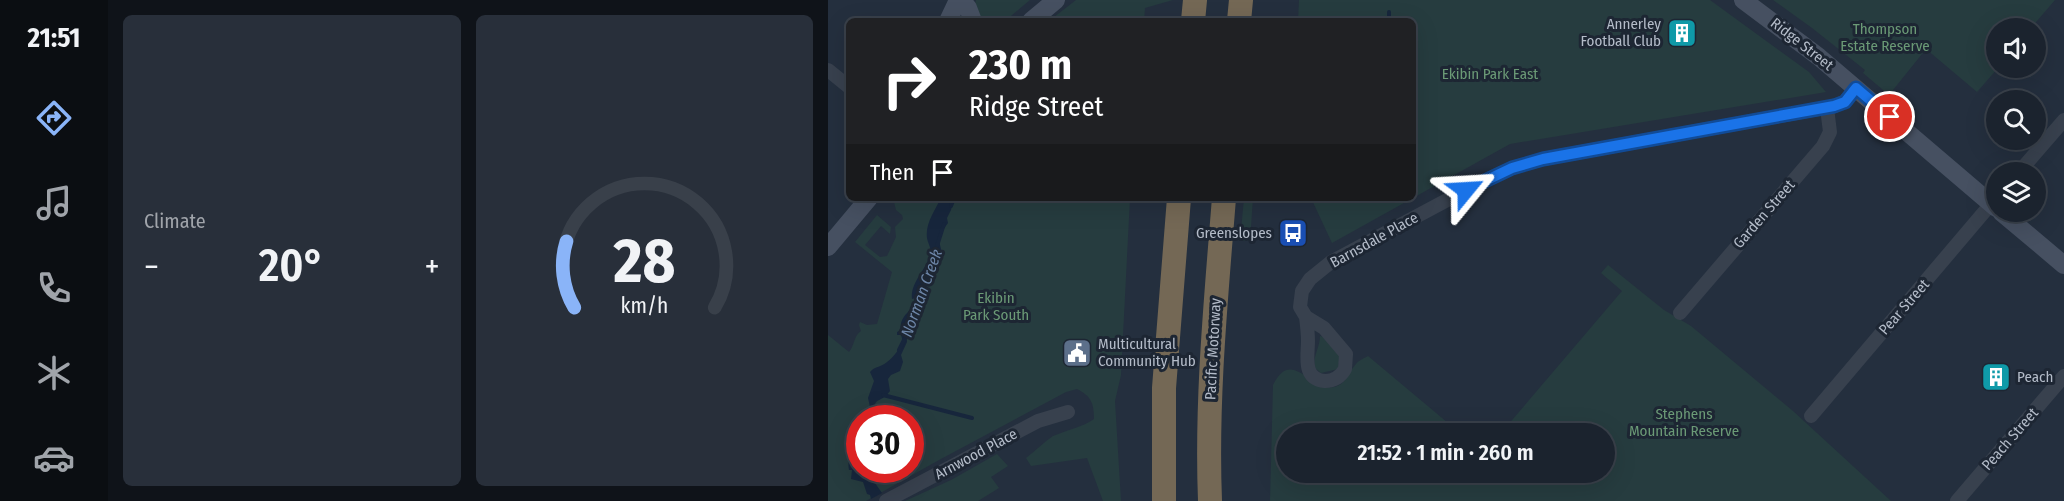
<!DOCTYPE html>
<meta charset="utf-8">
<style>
:root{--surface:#1b232e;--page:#282f3a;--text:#f1f3f6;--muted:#a0a4aa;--line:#39404a;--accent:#8ab4f8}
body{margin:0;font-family:"Fira Sans Condensed",sans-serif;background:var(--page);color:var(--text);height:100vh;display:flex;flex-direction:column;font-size:22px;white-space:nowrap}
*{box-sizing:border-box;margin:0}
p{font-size:20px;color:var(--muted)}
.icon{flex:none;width:33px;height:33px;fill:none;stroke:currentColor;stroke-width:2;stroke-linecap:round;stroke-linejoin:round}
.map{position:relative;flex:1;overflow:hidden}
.panel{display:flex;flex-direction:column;gap:15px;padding:15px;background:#0f1319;width:720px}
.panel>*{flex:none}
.guide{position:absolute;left:18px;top:18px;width:570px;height:183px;border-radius:9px;box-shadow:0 6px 24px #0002,0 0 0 2px var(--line);background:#202124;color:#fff;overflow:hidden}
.tools{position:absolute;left:1158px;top:18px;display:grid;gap:12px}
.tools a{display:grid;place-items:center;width:60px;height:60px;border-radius:50%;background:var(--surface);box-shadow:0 6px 24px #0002,0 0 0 2px var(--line);font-size:30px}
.speed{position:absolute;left:18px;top:405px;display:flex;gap:12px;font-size:30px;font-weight:700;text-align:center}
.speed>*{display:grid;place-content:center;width:78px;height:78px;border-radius:50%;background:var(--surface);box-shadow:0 6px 24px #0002,0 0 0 2px var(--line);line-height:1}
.speed .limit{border:9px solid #d22;background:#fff;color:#111}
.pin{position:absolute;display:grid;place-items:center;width:51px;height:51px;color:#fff;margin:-26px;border:3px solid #fff;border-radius:50%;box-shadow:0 2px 6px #0007}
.me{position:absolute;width:66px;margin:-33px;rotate:63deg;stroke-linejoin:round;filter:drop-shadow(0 0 4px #0008)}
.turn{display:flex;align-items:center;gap:21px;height:126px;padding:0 24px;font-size:27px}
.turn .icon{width:78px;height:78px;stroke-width:2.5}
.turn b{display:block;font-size:42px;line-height:51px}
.then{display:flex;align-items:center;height:57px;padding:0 24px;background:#0003;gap:12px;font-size:22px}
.big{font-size:45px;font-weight:600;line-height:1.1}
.panel .card{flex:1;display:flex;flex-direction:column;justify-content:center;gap:9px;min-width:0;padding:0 21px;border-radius:9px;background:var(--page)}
.panel .dial{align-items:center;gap:0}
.dial svg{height:156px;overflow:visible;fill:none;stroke:var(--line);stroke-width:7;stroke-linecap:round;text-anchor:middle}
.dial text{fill:var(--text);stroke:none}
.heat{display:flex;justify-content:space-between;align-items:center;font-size:33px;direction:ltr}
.panel .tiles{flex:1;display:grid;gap:15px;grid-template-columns:repeat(2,1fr)}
.trip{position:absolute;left:448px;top:423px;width:339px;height:60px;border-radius:30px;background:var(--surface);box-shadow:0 6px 24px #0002,0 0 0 2px var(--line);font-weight:600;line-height:60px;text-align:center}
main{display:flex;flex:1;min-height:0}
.dock{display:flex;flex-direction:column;width:108px;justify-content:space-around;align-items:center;background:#0b0e12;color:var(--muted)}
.dock .icon{width:42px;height:42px}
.dock .on{color:var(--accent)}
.dock b{font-size:27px;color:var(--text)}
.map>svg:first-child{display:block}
.green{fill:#263c3f;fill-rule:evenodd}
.water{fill:#17263c}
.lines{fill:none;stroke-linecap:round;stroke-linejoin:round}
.stream{stroke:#17263c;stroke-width:4}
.street{stroke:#38414e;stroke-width:14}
.secondary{stroke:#465061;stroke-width:18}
.highway{stroke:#746855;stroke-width:24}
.route-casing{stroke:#114b97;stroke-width:15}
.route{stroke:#1a73e8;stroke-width:10}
.labels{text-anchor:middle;stroke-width:6;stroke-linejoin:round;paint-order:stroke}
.poi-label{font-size:15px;fill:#b4bcc9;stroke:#1d2633;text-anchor:end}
.park-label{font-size:15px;fill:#6b9a76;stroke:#1d2633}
.street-label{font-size:15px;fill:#b4bcc9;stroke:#1d2633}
.water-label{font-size:16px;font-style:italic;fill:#6d86a8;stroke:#1d2633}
</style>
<main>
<nav class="dock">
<b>21:51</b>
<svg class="icon on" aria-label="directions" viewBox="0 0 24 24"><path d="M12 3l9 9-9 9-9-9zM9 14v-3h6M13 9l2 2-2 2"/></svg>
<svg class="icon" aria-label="music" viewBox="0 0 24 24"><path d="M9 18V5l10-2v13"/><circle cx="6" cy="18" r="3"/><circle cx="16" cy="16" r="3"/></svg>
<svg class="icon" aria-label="phone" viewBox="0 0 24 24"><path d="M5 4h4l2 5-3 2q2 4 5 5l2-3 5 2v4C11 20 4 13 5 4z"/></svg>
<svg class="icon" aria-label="climate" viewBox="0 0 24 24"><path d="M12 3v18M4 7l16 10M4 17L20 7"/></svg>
<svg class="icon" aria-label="car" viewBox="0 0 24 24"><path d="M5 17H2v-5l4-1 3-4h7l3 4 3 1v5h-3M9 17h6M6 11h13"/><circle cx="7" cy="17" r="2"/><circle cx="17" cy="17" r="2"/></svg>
</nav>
<section class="panel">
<div class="tiles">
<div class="card"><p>Climate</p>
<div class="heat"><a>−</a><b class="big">20°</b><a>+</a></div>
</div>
<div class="card dial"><svg viewBox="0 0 100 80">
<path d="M14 69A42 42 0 1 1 86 69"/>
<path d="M14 69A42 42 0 0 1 10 35" stroke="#8ab4f8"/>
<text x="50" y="56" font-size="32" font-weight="700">28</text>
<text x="50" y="72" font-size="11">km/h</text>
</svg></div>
</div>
</section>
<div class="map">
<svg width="1236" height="501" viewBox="0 0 1236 501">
<rect width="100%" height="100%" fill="#242f3e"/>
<path class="green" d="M 148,0 L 202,0 L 177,21 L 153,21 L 146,7 Z
M 248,0 L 345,0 L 317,8 L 316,21 L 221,21 Z
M 471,0 L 882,0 L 981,72 L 998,92 L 682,144 L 504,243 L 483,198 L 585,198 L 585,21 L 470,21 Z
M 945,0 L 1227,0 L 1203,28 L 1168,28 L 1170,68 L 1149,92 L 1098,49 L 1061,95 L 1035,73 L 1037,70 L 984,28 Z
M 65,198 L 302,198 L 293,375 L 287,401 L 293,501 L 275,501 L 259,458 L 203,466 L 198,458 C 207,451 216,442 225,436 C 239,430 255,427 266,419 C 266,403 263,396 249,389 L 238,392 L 111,460 L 38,501 L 0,501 L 0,335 L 21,352 C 27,345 25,337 33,331 L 31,325 L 32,322 L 39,325 L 49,324 L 64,272 L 27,242 L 49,215 L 63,227 L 62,234 L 53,226 L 37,245 L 52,257 L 59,256 L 68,237 L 67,227 L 75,219 L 74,215 L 68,210 ZM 32,418 L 82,418 L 82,470 L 32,470 Z
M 416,198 L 425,198 L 422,241 L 412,241 Z
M 780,265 L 836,310 L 863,326 L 965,411 L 1063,501 L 442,501 L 445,385 C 464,347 482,392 506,387 C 518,385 521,371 528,364 C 531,360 537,358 540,356 L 632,433 L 459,434 L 459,472 L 777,472 L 777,434 L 673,433 L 794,291 L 773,273 Z
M 492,336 L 501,338 L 512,356 L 510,369 L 493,373 L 487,368 C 484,358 492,347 492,336 Z
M 169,454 L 180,466 L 163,477 L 171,488 L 150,501 L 77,501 L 123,480 Z"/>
<path class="water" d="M 113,198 L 126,198 L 123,210 L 119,218 L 120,223 L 110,237 L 114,253 L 113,258 L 102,274 L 96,296 L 80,323 L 78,330 L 79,342 L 73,355 L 75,362 L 72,371 L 63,375 L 60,379 L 62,391 C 51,406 46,393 45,418 L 34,418 L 42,407 L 40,398 L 46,381 L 42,372 C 47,366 54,367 59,362 C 65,358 72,348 75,342 L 73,335 L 69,335 L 69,332 L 73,330 C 71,316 83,311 90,302 L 90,297 L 84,299 C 82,283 97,271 102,256 C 104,248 100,244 99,238 C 97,224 107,210 113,198 Z
M 31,435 L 32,470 L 43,470 L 47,483 L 54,493 L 43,499 L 42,495 L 39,494 L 35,482 L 23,479 L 24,470 L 21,470 C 19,461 23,455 22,447 Z"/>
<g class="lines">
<path class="stream" d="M 561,12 L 561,21
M 123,206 L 126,198
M 109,246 L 116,224
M 71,350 L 82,328 L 92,301
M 55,395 L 144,418"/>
<path class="street" d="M 0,70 L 21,87
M 1191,172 L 1236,120
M 852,313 L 995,146 L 1002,132 L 999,108
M 478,317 C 479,325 480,333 480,341 C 480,356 474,379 497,381 C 506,381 513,376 517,369 L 518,354 L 496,328 L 478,317 L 472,307 L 474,291 L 482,279 L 503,262 L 651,183 L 684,168 L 715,159 L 1007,106 L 1017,101 L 1028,88
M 983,416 L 1168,198
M 58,501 L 210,421 L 240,412
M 1129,501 L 1236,376"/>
<path class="secondary" d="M 134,0 L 140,8 L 145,21
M 915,0 L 991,57 L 1168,208
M 120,21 L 130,0
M 203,21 L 228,0
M 1173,212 L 1236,265
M 0,247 L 41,198"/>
<path class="highway" d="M 365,21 L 367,0
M 411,21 L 413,0
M 336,501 L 336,388 L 351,198
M 382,501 C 378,400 388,299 396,198"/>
</g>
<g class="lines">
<g class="route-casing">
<path id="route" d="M 638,190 L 684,168 L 715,159 L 1006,106 L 1017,102 L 1028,88 L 1062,117"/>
</g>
<use href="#route" class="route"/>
</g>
<defs>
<g id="building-square" transform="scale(1.5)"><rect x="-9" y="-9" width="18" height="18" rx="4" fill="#0f9aa8" stroke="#1d2633"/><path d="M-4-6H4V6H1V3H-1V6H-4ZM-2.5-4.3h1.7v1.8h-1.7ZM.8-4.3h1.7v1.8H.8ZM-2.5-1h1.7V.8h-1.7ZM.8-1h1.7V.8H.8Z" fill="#fff"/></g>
<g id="bus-square" transform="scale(1.5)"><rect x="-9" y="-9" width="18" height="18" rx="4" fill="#1a4fb4" stroke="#1d2633"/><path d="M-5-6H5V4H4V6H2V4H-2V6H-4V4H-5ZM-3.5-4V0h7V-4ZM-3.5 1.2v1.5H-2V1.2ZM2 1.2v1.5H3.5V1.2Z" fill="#fff"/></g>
<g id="civic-square" transform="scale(1.5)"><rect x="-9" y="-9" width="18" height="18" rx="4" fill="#5c6f8a" stroke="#1d2633"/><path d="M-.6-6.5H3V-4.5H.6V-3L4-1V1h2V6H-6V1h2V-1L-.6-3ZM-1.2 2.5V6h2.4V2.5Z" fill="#fff"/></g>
</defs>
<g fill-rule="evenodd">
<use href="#building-square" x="854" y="33"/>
<use href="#bus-square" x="465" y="233"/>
<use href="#civic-square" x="249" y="353"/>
<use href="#building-square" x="1168" y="377"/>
</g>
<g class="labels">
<g class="poi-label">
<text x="833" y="29">Annerley<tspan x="833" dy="17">Football Club</tspan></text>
<text x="444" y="238">Greenslopes</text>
<text x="270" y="349" text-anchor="start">Multicultural<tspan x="270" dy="17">Community Hub</tspan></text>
<text x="1189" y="382" text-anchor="start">Peach</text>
</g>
<g class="park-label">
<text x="1057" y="34">Thompson<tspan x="1057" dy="17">Estate Reserve</tspan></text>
<text x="662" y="79">Ekibin Park East</text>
<text x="168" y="303">Ekibin<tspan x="168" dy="17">Park South</tspan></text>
<text x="856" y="419">Stephens<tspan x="856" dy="17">Mountain Reserve</tspan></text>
</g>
<g class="street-label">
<text transform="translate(974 44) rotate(38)" y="5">Ridge Street</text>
<text transform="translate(936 214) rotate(-49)" y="5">Garden Street</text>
<text transform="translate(546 240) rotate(-29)" y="5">Barnsdale Place</text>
<text transform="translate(1076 307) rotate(-49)" y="5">Pear Street</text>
<text transform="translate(385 349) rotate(-87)" y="5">Pacific Motorway</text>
<text transform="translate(1182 439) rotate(-49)" y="5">Peach Street</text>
<text transform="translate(148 454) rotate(-28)" y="5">Arnwood Place</text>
</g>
<g class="water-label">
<text transform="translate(93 293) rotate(-70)" y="6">Norman Creek</text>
</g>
</g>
</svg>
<div class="tools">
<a><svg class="icon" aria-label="sound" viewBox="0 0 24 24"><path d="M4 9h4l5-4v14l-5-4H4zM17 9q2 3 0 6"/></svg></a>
<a><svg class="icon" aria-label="search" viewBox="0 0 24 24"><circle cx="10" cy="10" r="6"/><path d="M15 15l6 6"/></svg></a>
<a><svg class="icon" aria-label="layers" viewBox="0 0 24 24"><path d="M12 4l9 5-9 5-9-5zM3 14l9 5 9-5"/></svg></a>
</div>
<div class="speed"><div class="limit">30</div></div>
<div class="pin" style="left:1062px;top:117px;background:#d93025"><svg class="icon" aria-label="arrive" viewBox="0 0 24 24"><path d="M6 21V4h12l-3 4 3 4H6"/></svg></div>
<svg class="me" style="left:638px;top:190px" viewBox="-20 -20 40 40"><path d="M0-17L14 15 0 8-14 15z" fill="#1a73e8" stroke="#fff" stroke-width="4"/></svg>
<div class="trip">21:52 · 1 min · 260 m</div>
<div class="guide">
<div class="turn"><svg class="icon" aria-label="right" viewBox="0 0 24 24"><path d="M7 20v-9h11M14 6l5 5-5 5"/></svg><div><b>230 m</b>Ridge Street</div></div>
<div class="then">Then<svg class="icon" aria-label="arrive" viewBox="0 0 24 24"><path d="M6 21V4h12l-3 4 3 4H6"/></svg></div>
</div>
</div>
</main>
